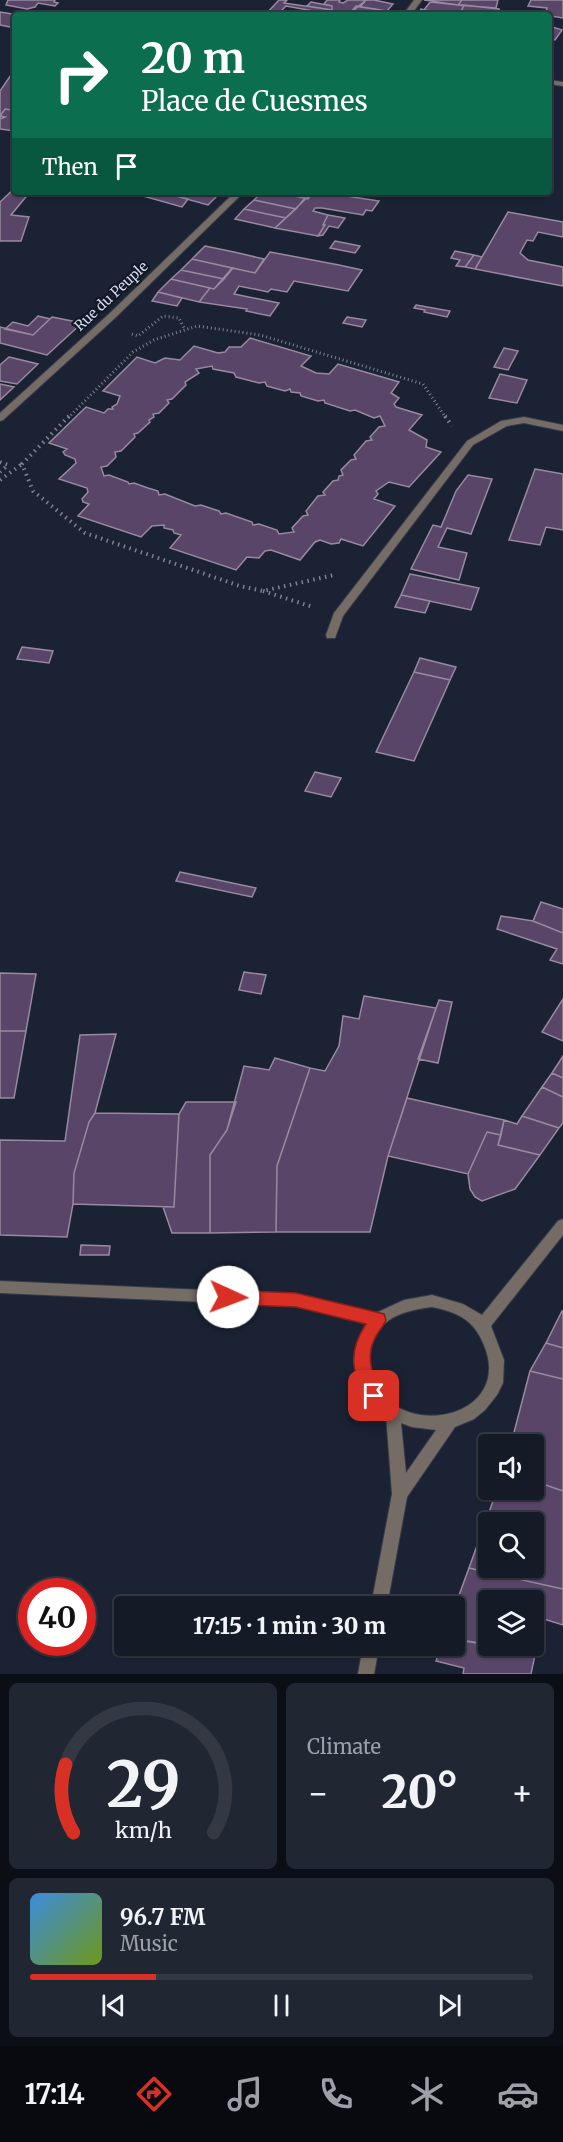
<!DOCTYPE html>
<meta charset="utf-8">
<style>
:root{--surface:#141a26;--page:#212732;--text:#f1f3f6;--muted:#9da1a7;--line:#333843;--accent:#d93025}
body{margin:0;font-family:Merriweather,serif;background:var(--page);color:var(--text);height:100vh;display:flex;flex-direction:column;font-size:22px;white-space:nowrap}
*{box-sizing:border-box;margin:0}
p{font-size:20px;color:var(--muted)}
.icon{flex:none;width:33px;height:33px;fill:none;stroke:currentColor;stroke-width:2;stroke-linecap:round;stroke-linejoin:round}
.map{position:relative;height:1674px;overflow:hidden}
.drawer{display:flex;flex-direction:column;gap:9px;padding:9px;background:#0b0e15;flex:1}
.drawer>*{flex:none}
.hud{position:absolute;left:12px;top:12px;width:540px;height:183px;border-radius:6px;box-shadow:0 2px 4px #0004,0 0 0 2px var(--line);background:#0b6e4f;color:#fff;overflow:hidden}
.tools{position:absolute;left:478px;top:1434px;display:grid;gap:12px}
.tools a{display:grid;place-items:center;width:66px;height:66px;border-radius:6px;background:var(--surface);box-shadow:0 2px 4px #0004,0 0 0 2px var(--line);font-size:30px}
.speed{position:absolute;left:18px;top:1578px;display:flex;gap:12px;font-size:30px;font-weight:700;text-align:center}
.speed>*{display:grid;place-content:center;width:78px;height:78px;border-radius:50%;background:var(--surface);box-shadow:0 2px 4px #0004,0 0 0 2px var(--line);line-height:1}
.speed .limit{border:9px solid #d22;background:#fff;color:#111}
.pin{position:absolute;display:grid;place-items:center;width:51px;height:51px;color:#fff;margin:-26px;border-radius:12px;box-shadow:0 3px 9px #0006}
.me{position:absolute;width:66px;margin:-33px;rotate:92deg;stroke-linejoin:round;filter:drop-shadow(0 0 4px #0008)}
.turn{display:flex;align-items:center;gap:21px;height:126px;padding:0 30px;font-size:27px}
.turn .icon{width:78px;height:78px;stroke-width:2.5}
.turn b{display:block;font-size:42px;line-height:51px}
.then{display:flex;align-items:center;height:57px;padding:0 30px;background:#0003;gap:12px;font-size:22px}
.big{font-size:45px;font-weight:800;line-height:1.1}
.drawer .tile{flex:1;display:flex;flex-direction:column;justify-content:center;gap:9px;min-width:0;padding:0 21px;border-radius:9px;background:var(--page)}
.drawer .dial{align-items:center;gap:0}
.dial svg{height:156px;overflow:visible;fill:none;stroke:var(--line);stroke-width:7;stroke-linecap:round;text-anchor:middle}
.dial text{fill:var(--text);stroke:none}
.song{display:flex;align-items:center;gap:18px}
.cover{width:72px;height:72px;border-radius:9px;background:linear-gradient(135deg,hsl(210 70% 55%),hsl(80 70% 35%))}
.played{height:6px;border-radius:3px;background:linear-gradient(90deg,var(--accent) 25%,var(--line) 25%)}
.keys{display:flex;justify-content:space-around;direction:ltr}
.heat{display:flex;justify-content:space-between;align-items:center;font-size:33px;direction:ltr}
.drawer .tiles{flex:1;display:grid;gap:9px;grid-template-columns:1fr 1fr}
.tile:last-child{grid-column:span 2}
.trip{position:absolute;left:114px;top:1596px;width:351px;height:60px;border-radius:6px;background:var(--surface);box-shadow:0 2px 4px #0004,0 0 0 2px var(--line);font-weight:800;line-height:60px;text-align:center}
.tab-bar{display:flex;height:96px;justify-content:space-around;align-items:center;background:#080a0f;color:var(--muted)}
.tab-bar .icon{width:42px;height:42px}
.tab-bar .selected{color:var(--accent)}
.tab-bar b{font-size:27px;color:var(--text)}
.map>svg:first-child{display:block}
.building{fill:#594568;stroke:#978aa0;stroke-width:1.5;fill-rule:evenodd}
.lines{fill:none;stroke-linecap:round;stroke-linejoin:round}
.minor-casing{stroke:#353c4c;stroke-width:2}
.tertiary-casing{stroke:#353c4c;stroke-width:2}
.path-far1{stroke:#7d8391;stroke-width:3;stroke-dasharray:1 3;stroke-linecap:butt}
.path{stroke:#7d8391;stroke-width:4;stroke-dasharray:1.5 4.5;stroke-linecap:butt}
.minor{fill:#756c65;fill-rule:evenodd}
.tertiary{fill:#756c65;fill-rule:evenodd}
.route{fill:#d93025;stroke:#8d1f18;stroke-width:1.5}
.labels{text-anchor:middle;stroke-width:4.5;stroke-linejoin:round;paint-order:stroke}
.far-street-label{font-size:14px;fill:#d5dae6;stroke:#121829}
</style>
<div class="map">
<svg width="563" height="1674" viewBox="0 0 563 1674">
<rect width="100%" height="100%" fill="#1b2233"/>
<path class="building" d="M 8,0 L 55,0 L 54,2 L 58,3 L 55,6 L 38,3 L 35,7 L 27,9 L 6,5 Z
M 279,0 L 287,0 L 284,3 L 332,10 L 332,6 L 324,4 L 327,0 L 340,0 L 339,2 L 343,3 L 348,0 L 366,0 L 348,15 L 317,15 L 319,12 L 286,6 L 277,15 L 265,15 Z
M 366,0 L 374,0 L 393,4 L 387,11 L 360,7 Z
M 424,0 L 462,0 L 458,5 Z
M 462,0 L 498,0 L 496,8 L 458,5 Z
M 531,0 L 563,0 L 563,18 L 545,15 L 547,8 L 528,6 Z
M 311,2 L 332,6 L 332,10 L 307,6 Z
M 430,2 L 458,5 L 464,5 L 460,14 L 424,10 Z
M 464,5 L 499,9 L 500,13 L 515,15 L 460,14 Z
M 356,6 L 387,11 L 390,11 L 387,15 L 350,13 Z
M 421,9 L 424,10 L 456,14 L 418,14 Z
M 0,12 L 18,15 L 15,15 L 15,28 L 0,25 Z
M 549,26 L 562,30 L 555,40 L 549,39 Z
M 15,69 L 15,104 L 11,110 L 5,109 L 0,116 L 5,117 L 0,119 L 0,91 Z
M 15,104 L 15,131 L 0,129 L 0,119 L 5,117 L 0,116 L 5,109 L 11,110 Z
M 15,188 L 15,192 L 30,192 L 11,215 L 29,217 L 21,241 L 0,241 L 0,202 Z
M 129,192 L 176,192 L 172,195 L 188,199 L 182,207 Z
M 176,192 L 221,192 L 208,205 L 172,195 Z
M 262,192 L 276,192 L 305,198 L 296,209 L 254,200 Z
M 276,192 L 313,192 L 308,199 Z
M 313,192 L 334,192 L 333,194 L 379,201 L 372,211 L 366,210 L 363,215 L 322,208 L 315,208 L 313,211 L 328,215 L 323,225 L 325,225 L 318,236 L 275,228 Z
M 254,200 L 296,209 L 286,218 L 244,209 Z
M 244,209 L 286,218 L 275,228 L 235,219 Z
M 508,212 L 563,222 L 563,237 L 538,232 L 533,241 L 527,240 L 520,253 L 528,260 L 563,267 L 563,286 L 475,269 Z
M 328,215 L 345,218 L 338,228 L 329,226 L 323,235 L 318,236 L 325,225 L 323,225 Z
M 335,241 L 360,246 L 355,253 L 330,248 Z
M 205,246 L 234,252 L 264,259 L 255,273 L 192,259 Z
M 455,251 L 474,255 L 465,267 L 456,266 L 460,260 L 451,258 Z
M 270,252 L 339,265 L 362,270 L 348,291 L 294,281 L 287,292 L 271,289 L 268,292 L 239,286 L 234,294 L 279,303 L 270,316 L 246,311 L 247,309 L 199,302 L 210,288 L 214,289 L 232,268 L 255,273 Z
M 474,255 L 482,257 L 475,269 L 465,267 Z
M 192,259 L 232,268 L 233,268 L 224,279 L 181,270 Z
M 181,270 L 224,279 L 214,289 L 171,279 Z
M 171,279 L 210,288 L 199,302 L 158,292 Z
M 158,292 L 182,298 L 177,306 L 152,301 Z
M 416,305 L 450,311 L 447,317 L 424,312 L 425,310 L 414,308 Z
M 38,316 L 50,319 L 33,335 L 5,329 L 13,322 L 28,326 Z
M 52,317 L 82,323 L 47,355 L 0,343 L 0,327 L 33,335 Z
M 347,317 L 366,320 L 362,327 L 343,323 Z
M 250,338 L 311,356 L 301,366 L 316,373 L 329,374 L 338,364 L 399,382 L 391,393 L 399,398 L 394,404 L 396,407 L 422,415 L 409,430 L 427,440 L 426,447 L 441,452 L 409,487 L 389,482 L 376,491 L 378,494 L 374,499 L 395,506 L 363,546 L 341,539 L 339,543 L 331,544 L 320,540 L 315,542 L 300,560 L 271,550 L 265,551 L 259,558 L 247,557 L 236,570 L 170,548 L 181,535 L 174,533 L 173,530 L 164,528 L 164,525 L 152,526 L 141,537 L 78,516 L 89,504 L 83,502 L 82,499 L 88,492 L 87,488 L 59,479 L 76,463 L 75,459 L 65,455 L 63,452 L 67,449 L 49,443 L 86,407 L 104,413 L 108,409 L 113,409 L 112,407 L 117,404 L 120,396 L 103,391 L 137,357 L 155,363 L 165,358 L 180,360 L 194,346 L 218,353 L 225,352 L 229,347 L 241,347 ZM 212,366 L 213,369 L 234,373 L 236,377 L 259,383 L 265,382 L 267,386 L 285,391 L 290,389 L 291,392 L 300,393 L 301,396 L 318,401 L 324,400 L 325,403 L 350,411 L 355,410 L 374,418 L 380,416 L 385,426 L 379,427 L 370,437 L 372,440 L 366,441 L 354,455 L 356,459 L 351,460 L 341,470 L 343,475 L 339,476 L 338,480 L 333,481 L 323,492 L 325,495 L 318,496 L 306,511 L 308,515 L 303,516 L 292,528 L 294,532 L 279,534 L 277,530 L 259,524 L 253,525 L 252,522 L 226,513 L 221,514 L 219,511 L 201,505 L 195,506 L 165,494 L 159,495 L 158,491 L 148,488 L 134,483 L 129,484 L 128,482 L 109,475 L 104,476 L 101,467 L 107,466 L 116,457 L 115,452 L 121,451 L 135,437 L 134,434 L 138,433 L 150,422 L 149,420 L 154,417 L 153,414 L 159,413 L 169,403 L 167,400 L 172,399 L 186,385 L 185,382 L 199,373 L 196,369 Z
M 504,348 L 518,351 L 508,370 L 494,367 Z
M 9,357 L 38,364 L 17,384 L 0,381 L 0,365 Z
M 500,374 L 527,380 L 517,403 L 489,398 Z
M 0,384 L 14,387 L 0,400 Z
M 535,469 L 563,474 L 563,530 L 546,527 L 540,545 L 509,540 Z
M 468,475 L 492,479 L 471,534 L 447,528 L 438,547 L 467,553 L 459,580 L 411,569 L 433,525 L 441,527 L 456,491 Z
M 410,574 L 479,588 L 471,610 L 401,595 Z
M 401,595 L 430,601 L 425,613 L 395,607 Z
M 22,647 L 53,651 L 49,663 L 17,659 Z
M 420,658 L 456,667 L 450,680 L 414,672 Z
M 414,672 L 450,680 L 414,761 L 376,752 Z
M 315,772 L 341,778 L 331,797 L 305,791 Z
M 180,872 L 256,888 L 252,897 L 176,881 Z
M 541,902 L 563,909 L 563,933 L 533,921 Z
M 501,916 L 533,921 L 563,933 L 563,964 L 550,960 L 557,949 L 497,929 Z
M 244,972 L 266,975 L 261,994 L 239,990 Z
M 0,973 L 36,974 L 26,1031 L 0,1031 L 0,1035 Z
M 364,996 L 436,1008 L 388,1156 L 370,1232 L 276,1232 L 277,1166 L 310,1068 L 325,1071 L 339,1046 L 343,1016 L 359,1019 Z
M 563,999 L 563,1041 L 542,1032 Z
M 439,1000 L 452,1002 L 438,1063 L 418,1059 Z
M 0,1031 L 26,1031 L 14,1098 L 0,1098 Z
M 116,1034 L 95,1113 L 89,1122 L 74,1173 L 73,1204 L 67,1237 L 0,1235 L 0,1140 L 65,1141 L 80,1035 Z
M 563,1056 L 563,1078 L 552,1073 Z
M 275,1058 L 310,1068 L 277,1166 L 276,1232 L 210,1233 L 210,1155 L 227,1130 L 244,1066 L 269,1070 Z
M 552,1073 L 563,1078 L 563,1097 L 542,1087 Z
M 542,1087 L 563,1097 L 563,1123 L 559,1128 L 522,1116 Z
M 407,1098 L 504,1120 L 501,1135 L 487,1132 L 468,1174 L 388,1156 Z
M 186,1102 L 236,1102 L 227,1130 L 210,1155 L 210,1233 L 172,1233 L 163,1207 L 174,1207 L 179,1114 Z
M 95,1113 L 179,1114 L 174,1207 L 73,1204 L 74,1173 L 89,1122 Z
M 522,1116 L 559,1128 L 540,1155 L 498,1145 L 504,1120 L 517,1124 Z
M 487,1132 L 501,1135 L 498,1145 L 540,1155 L 515,1189 L 482,1201 L 475,1197 L 470,1189 L 468,1174 Z
M 81,1245 L 110,1246 L 109,1255 L 80,1255 Z
M 562,1311 L 563,1311 L 563,1348 L 546,1343 Z
M 546,1343 L 563,1348 L 563,1379 L 530,1371 Z
M 530,1371 L 563,1379 L 563,1491 L 534,1481 L 534,1444 L 511,1444 Z
M 534,1481 L 563,1491 L 563,1589 L 469,1568 L 497,1490 L 534,1490 ZM 489,1522 L 534,1522 L 534,1568 L 489,1568 Z
M 469,1568 L 563,1589 L 563,1625 L 534,1616 L 534,1600 L 489,1600 L 489,1645 L 454,1639 L 454,1609 Z
M 454,1639 L 518,1649 L 535,1655 L 531,1674 L 463,1674 L 464,1668 L 436,1661 L 441,1646 L 454,1646 Z"/>
<g class="lines">
<g class="minor-casing">
<path id="minor" d="M 414,0 L 422,0 L 411,15 L 403,15 Z
M 549,80 L 563,82 L 563,86 L 549,84 Z
M 235,192 L 244,192 L 115,318 L 3,420 L 0,421 L 0,413 L 109,314 Z
M 524,417 L 563,425 L 563,431 L 524,423 L 507,426 L 473,445 L 343,616 L 335,638 L 327,638 L 326,635 L 334,613 L 467,441 L 501,421 Z"/>
</g>
<g class="tertiary-casing">
<path id="tertiary" d="M 563,1219 L 563,1235 L 491,1326 L 504,1360 L 503,1383 L 497,1395 L 485,1410 L 474,1419 L 455,1427 L 407,1497 L 387,1606 L 371,1606 L 392,1494 L 386,1415 C 353,1394 348,1356 366,1324 L 296,1306 L 0,1293 L 0,1281 L 296,1294 L 376,1313 L 404,1300 L 432,1295 L 463,1304 L 482,1315 L 558,1221 ZM 432,1307 C 458,1312 474,1320 484,1345 C 513,1415 409,1441 376,1386 C 371,1378 370,1369 370,1360 C 370,1321 399,1311 432,1307 ZM 401,1423 L 412,1427 L 436,1430 L 406,1473 Z
M 363,1646 L 379,1646 L 374,1674 L 358,1674 Z"/>
</g>
<path class="path-far1" d="M 132,334 L 138,336 L 163,316 L 179,318 L 185,330
M 68,418 L 133,352 L 154,340 L 197,326 L 260,335 L 423,384 L 446,418"/>
<path class="path" d="M 69,416 L 22,464 L 33,491 L 85,533 L 240,586 L 263,591 L 334,575
M 445,416 L 452,426
M 0,462 L 8,465 L 0,472
M 0,480 L 22,464
M 263,591 L 313,607"/>
<use href="#minor" class="minor"/>
<use href="#tertiary" class="tertiary"/>
</g>
<path class="route" d="M 228,1290 L 296,1293 L 384,1314 L 386,1320 C 383,1327 377,1333 374,1340 C 365,1359 374,1378 382,1396 L 380,1401 L 374,1403 L 367,1401 C 352,1372 347,1353 366,1324 L 296,1307 L 228,1304 L 222,1302 L 219,1297 L 222,1292 Z"/>
<g class="labels">
<g class="far-street-label">
<text transform="translate(111 296) rotate(-43)" y="5">Rue du Peuple</text>
</g>
</g>
</svg>
<div class="tools">
<a><svg class="icon" aria-label="sound" viewBox="0 0 24 24"><path d="M4 9h4l5-4v14l-5-4H4zM17 9q2 3 0 6"/></svg></a>
<a><svg class="icon" aria-label="search" viewBox="0 0 24 24"><circle cx="10" cy="10" r="6"/><path d="M15 15l6 6"/></svg></a>
<a><svg class="icon" aria-label="layers" viewBox="0 0 24 24"><path d="M12 4l9 5-9 5-9-5zM3 14l9 5 9-5"/></svg></a>
</div>
<div class="speed"><div class="limit">40</div></div>
<div class="pin" style="left:374px;top:1396px;background:#d93025"><svg class="icon" aria-label="arrive" viewBox="0 0 24 24"><path d="M6 21V4h12l-3 4 3 4H6"/></svg></div>
<svg class="me" style="left:228px;top:1297px" viewBox="-20 -20 40 40"><circle r="19" fill="#fff"/><path d="M0-13L10 11 0 6-10 11z" fill="#d93025"/></svg>
<div class="trip">17:15 · 1 min · 30 m</div>
<div class="hud">
<div class="turn"><svg class="icon" aria-label="right" viewBox="0 0 24 24"><path d="M7 20v-9h11M14 6l5 5-5 5"/></svg><div><b>20 m</b>Place de Cuesmes</div></div>
<div class="then">Then<svg class="icon" aria-label="arrive" viewBox="0 0 24 24"><path d="M6 21V4h12l-3 4 3 4H6"/></svg></div>
</div>
</div>
<section class="drawer">
<div class="tiles">
<div class="tile dial"><svg viewBox="0 0 100 80">
<path d="M14 69A42 42 0 1 1 86 69"/>
<path d="M14 69A42 42 0 0 1 10 34" stroke="#d93025"/>
<text x="50" y="56" font-size="32" font-weight="700">29</text>
<text x="50" y="72" font-size="11">km/h</text>
</svg></div>
<div class="tile"><p>Climate</p>
<div class="heat"><a>−</a><b class="big">20°</b><a>+</a></div>
</div>
<div class="tile">
<div class="song"><i class="cover"></i><div><b>96.7 FM</b><p>Music</p></div></div>
<div class="played"></div>
<div class="keys"><svg class="icon" aria-label="previous" viewBox="0 0 24 24"><path d="M18 5L8 12l10 7zM5 5v14"/></svg><svg class="icon" aria-label="pause" viewBox="0 0 24 24"><path d="M8 5v14M16 5v14"/></svg><svg class="icon" aria-label="next" viewBox="0 0 24 24"><path d="M6 5l10 7-10 7zM19 5v14"/></svg></div>
</div>
</div>
</section>
<nav class="tab-bar">
<b>17:14</b>
<svg class="icon selected" aria-label="directions" viewBox="0 0 24 24"><path d="M12 3l9 9-9 9-9-9zM9 14v-3h6M13 9l2 2-2 2"/></svg>
<svg class="icon" aria-label="music" viewBox="0 0 24 24"><path d="M9 18V5l10-2v13"/><circle cx="6" cy="18" r="3"/><circle cx="16" cy="16" r="3"/></svg>
<svg class="icon" aria-label="phone" viewBox="0 0 24 24"><path d="M5 4h4l2 5-3 2q2 4 5 5l2-3 5 2v4C11 20 4 13 5 4z"/></svg>
<svg class="icon" aria-label="climate" viewBox="0 0 24 24"><path d="M12 3v18M4 7l16 10M4 17L20 7"/></svg>
<svg class="icon" aria-label="car" viewBox="0 0 24 24"><path d="M5 17H2v-5l4-1 3-4h7l3 4 3 1v5h-3M9 17h6M6 11h13"/><circle cx="7" cy="17" r="2"/><circle cx="17" cy="17" r="2"/></svg>
</nav>
